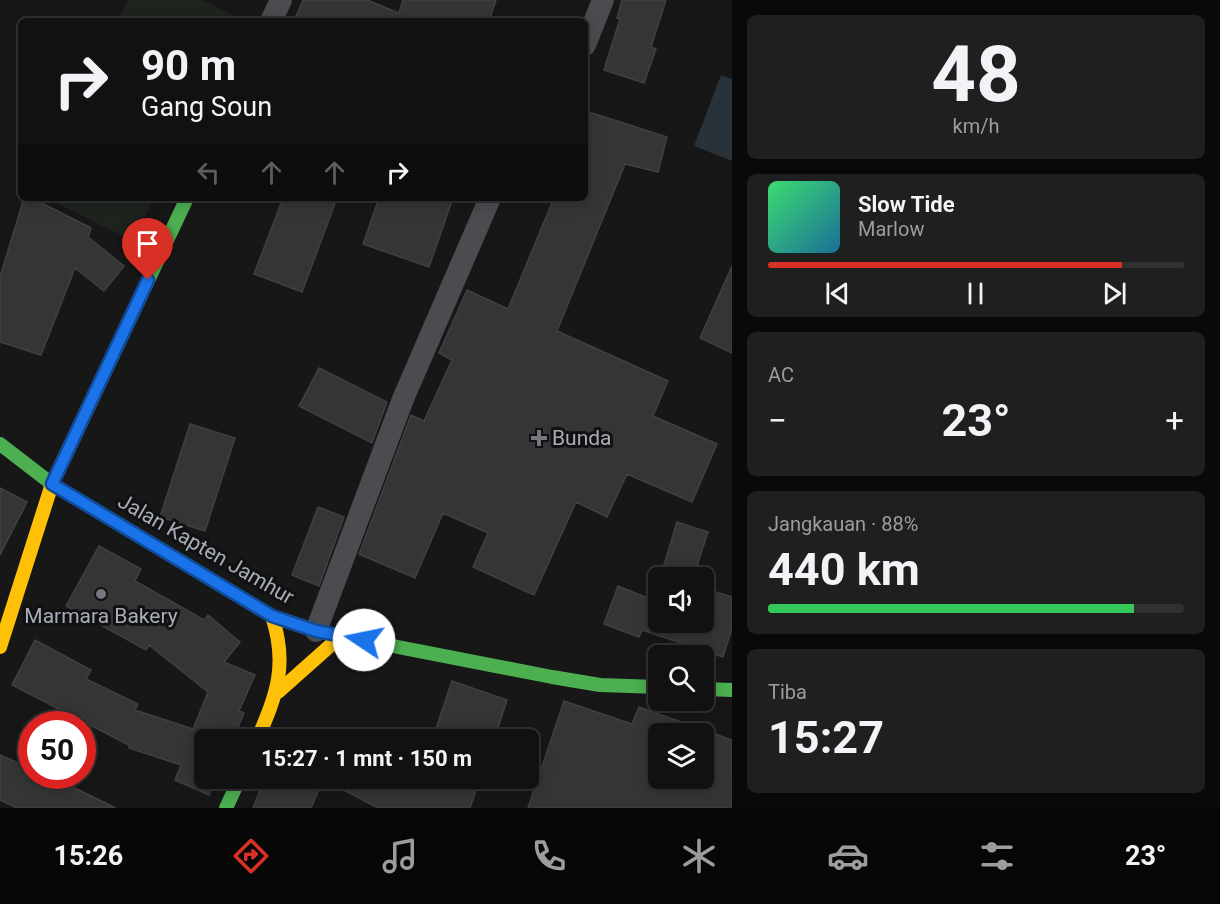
<!DOCTYPE html>
<html lang="id">
<meta charset="utf-8">
<style>
:root{--surface:#111;--page:#1e1f1f;--text:#f1f3f6;--muted:#9c9d9f;--line:#303131;--accent:#d93025}
body{margin:0;font-family:Roboto,sans-serif;background:var(--page);color:var(--text);height:100vh;display:flex;flex-direction:column;font-size:22px;white-space:nowrap}
*{box-sizing:border-box;margin:0}
p{font-size:20px;color:var(--muted)}
.icon{flex:none;width:33px;height:33px;fill:none;stroke:currentColor;stroke-width:2;stroke-linecap:round;stroke-linejoin:round}
.map{position:relative;flex:1;overflow:hidden}
.side{display:flex;flex-direction:column;gap:15px;padding:15px;background:#090909;width:488px}
.side>*{flex:none}
.guide{position:absolute;left:18px;top:18px;width:570px;height:183px;border-radius:9px;box-shadow:0 3px 15px #0003,0 0 0 2px var(--line);background:#111;color:var(--text);overflow:hidden}
.tools{position:absolute;left:648px;top:567px;display:grid;gap:12px}
.tools a{display:grid;place-items:center;width:66px;height:66px;border-radius:9px;background:var(--surface);box-shadow:0 3px 15px #0003,0 0 0 2px var(--line);font-size:30px}
.speed{position:absolute;left:18px;top:711px;display:flex;gap:12px;font-size:30px;font-weight:700;text-align:center}
.speed>*{display:grid;place-content:center;width:78px;height:78px;border-radius:50%;background:var(--surface);box-shadow:0 3px 15px #0003,0 0 0 2px var(--line);line-height:1}
.speed .limit{border:9px solid #d22;background:#fff;color:#111}
.pin{position:absolute;display:grid;place-items:center;width:51px;height:51px;color:#fff;margin:-62px -26px;border-radius:50% 50% 50% 0;rotate:-45deg;box-shadow:0 0 6px #0007}
.pin .icon{rotate:45deg}
.me{position:absolute;width:66px;margin:-33px;rotate:281deg;stroke-linejoin:round;filter:drop-shadow(0 0 4px #0008)}
.turn{display:flex;align-items:center;gap:21px;height:126px;padding:0 24px;font-size:27px}
.turn .icon{width:78px;height:78px;stroke-width:2.5}
.turn b{display:block;font-size:42px;line-height:51px}
.lanes{display:flex;align-items:center;height:57px;padding:0 24px;background:#0003;justify-content:center;gap:30px;direction:ltr}
.lanes .off{opacity:.35}
.big{font-size:45px;font-weight:700;line-height:1.1}
.side .card{flex:1;display:flex;flex-direction:column;justify-content:center;gap:9px;min-width:0;padding:0 21px;border-radius:9px;background:var(--page)}
.side .dial{align-items:center;gap:0}
.dial b{font-size:78px;line-height:1}
.song{display:flex;align-items:center;gap:18px}
.cover{width:72px;height:72px;border-radius:9px;background:linear-gradient(135deg,hsl(140 70% 55%),hsl(200 70% 35%))}
.played{height:6px;border-radius:3px;background:linear-gradient(90deg,var(--accent) 85%,var(--line) 85%)}
.keys{display:flex;justify-content:space-around;direction:ltr}
.heat{display:flex;justify-content:space-between;align-items:center;font-size:33px;direction:ltr}
.charge{height:9px;border-radius:4px;background:linear-gradient(90deg,#34c759 88%,var(--line) 0)}
.trip{position:absolute;left:194px;top:729px;width:345px;height:60px;border-radius:9px;background:var(--surface);box-shadow:0 3px 15px #0003,0 0 0 2px var(--line);font-weight:700;line-height:60px;text-align:center}
.dock{display:flex;height:96px;justify-content:space-around;align-items:center;background:#070707;color:var(--muted)}
.dock .icon{width:42px;height:42px}
.dock .selected{color:var(--accent)}
.dock b{font-size:27px;color:var(--text)}
main{display:flex;flex:1;min-height:0}
.map>svg:first-child{display:block}
.green{fill:#1d241e}
.water{fill:#2a3239}
.building{fill:#353536;stroke:#3f4043;stroke-width:1.5;fill-rule:evenodd}
.lines{fill:none;stroke-linecap:round;stroke-linejoin:round}
.street{stroke:#4b4c50;stroke-width:22}
.fast{stroke:#4caf50;stroke-width:14}
.slow{stroke:#ffc107;stroke-width:14}
.route-casing{stroke:#114b97;stroke-width:15}
.route{stroke:#1a73e8;stroke-width:10}
.poi-dot{fill:#757880;stroke:#111113;stroke-width:2}
.labels{text-anchor:middle;stroke-width:6;stroke-linejoin:round;paint-order:stroke}
.poi-label{font-size:21px;fill:#a8adb8;stroke:#111113;text-anchor:start}
.street-label{font-size:21px;fill:#a8adb8;stroke:#111113}
</style>
<main>
<div class="map">
<svg width="733" height="808" viewBox="0 0 733 808">
<rect width="100%" height="100%" fill="#171717"/>
<path class="green" d="M 128,0 L 202,0 L 241,19 L 118,21 Z
M 46,198 L 154,198 L 133,241 Z"/>
<path class="water" d="M 721,75 L 732,79 L 732,161 L 694,146 Z"/>
<path class="building" d="M 303,0 L 367,0 L 399,13 L 403,0 L 496,0 L 489,21 L 294,21 Z
M 622,0 L 666,0 L 651,47 L 656,49 L 644,83 L 604,70 L 620,19 L 617,18 Z
M 589,112 L 667,137 L 658,172 L 625,164 L 557,331 L 668,381 L 653,416 L 717,444 L 692,502 L 627,474 L 607,517 L 576,502 L 534,595 L 473,567 L 488,533 L 443,513 L 415,578 L 359,554 L 411,415 L 424,421 L 452,360 L 439,353 L 467,290 L 508,309 L 554,198 L 585,198 L 585,124 Z
M 24,198 L 32,198 L 91,228 L 88,237 L 124,266 L 104,291 L 75,268 L 41,355 L 0,342 L 0,277 Z
M 283,198 L 337,198 L 302,292 L 254,274 Z
M 379,198 L 453,198 L 429,267 L 363,244 Z
M 732,266 L 732,353 L 700,338 Z
M 319,368 L 387,402 L 372,443 L 299,406 Z
M 190,424 L 235,438 L 205,531 L 160,517 Z
M 0,488 L 27,502 L 0,555 Z
M 318,507 L 344,517 L 319,586 L 292,575 Z
M 677,522 L 708,532 L 693,578 L 660,578 Z
M 99,546 L 141,569 L 135,581 L 204,620 L 208,615 L 240,642 L 224,662 L 255,675 L 239,711 L 244,713 L 233,740 L 204,740 L 204,778 L 215,778 L 209,795 L 175,780 L 181,765 L 129,748 L 129,745 L 12,685 L 35,640 L 91,670 L 86,679 L 138,704 L 135,710 L 193,729 L 208,692 L 149,645 L 146,650 L 66,606 Z
M 618,586 L 658,602 L 658,622 L 704,622 L 704,588 L 732,597 L 732,628 L 723,657 L 642,630 L 639,637 L 604,624 Z
M 452,681 L 507,700 L 494,740 L 432,740 Z
M 564,701 L 632,724 L 639,707 L 732,740 L 732,808 L 528,808 ZM 658,734 L 704,734 L 704,778 L 658,778 Z
M 0,755 L 32,769 L 32,776 L 54,778 L 116,808 L 17,808 L 0,800 Z
M 265,778 L 293,778 L 319,789 L 311,808 L 253,808 Z
M 321,778 L 390,778 L 414,790 L 418,778 L 480,778 L 470,808 L 378,808 Z"/>
<g class="lines">
<path class="street" d="M 271,21 L 281,0
M 585,45 L 603,0
M 316,631 L 403,399 L 490,198"/>
<path class="fast" d="M 96,391 L 187,198
M 0,444 L 52,484 L 272,616 L 316,631 L 552,677 L 600,685 L 658,687
M 704,689 L 733,690
M 226,808 L 240,778"/>
<path class="slow" d="M 0,647 L 52,484 L 96,391
M 278,692 L 341,636
M 257,740 C 277,694 288,665 272,616"/>
</g>
<g class="lines">
<g class="route-casing">
<path id="route" d="M 148,280 L 52,484 L 272,616 L 316,631 L 364,640"/>
</g>
<use href="#route" class="route"/>
</g>
<g class="poi-dot">
<path d="M536 429h6v6h6v6h-6v6h-6v-6h-6v-6h6z"/>
<circle cx="101" cy="594" r="6"/>
</g>
<g class="labels">
<g class="poi-label">
<text x="552" y="445">Bunda</text>
<text x="101" y="623" text-anchor="middle">Marmara Bakery</text>
</g>
<g class="street-label">
<text transform="translate(206 549) rotate(30)" y="7">Jalan Kapten Jamhur</text>
</g>
</g>
</svg>
<div class="tools">
<a><svg class="icon" aria-label="sound" viewBox="0 0 24 24"><path d="M4 9h4l5-4v14l-5-4H4zM17 9q2 3 0 6"/></svg></a>
<a><svg class="icon" aria-label="search" viewBox="0 0 24 24"><circle cx="10" cy="10" r="6"/><path d="M15 15l6 6"/></svg></a>
<a><svg class="icon" aria-label="layers" viewBox="0 0 24 24"><path d="M12 4l9 5-9 5-9-5zM3 14l9 5 9-5"/></svg></a>
</div>
<div class="speed"><div class="limit">50</div></div>
<div class="pin" style="left:148px;top:280px;background:#d93025"><svg class="icon" aria-label="arrive" viewBox="0 0 24 24"><path d="M6 21V4h12l-3 4 3 4H6"/></svg></div>
<svg class="me" style="left:364px;top:640px" viewBox="-20 -20 40 40"><circle r="19" fill="#fff"/><path d="M0-13L10 11 0 6-10 11z" fill="#1a73e8"/></svg>
<div class="trip">15:27 · 1 mnt · 150 m</div>
<div class="guide">
<div class="turn"><svg class="icon" aria-label="right" viewBox="0 0 24 24"><path d="M7 20v-9h11M14 6l5 5-5 5"/></svg><div><b>90 m</b>Gang Soun</div></div>
<div class="lanes"><svg class="icon off" aria-label="left" viewBox="0 0 24 24"><path d="M17 20v-9H6M10 6l-5 5 5 5"/></svg><svg class="icon off" aria-label="ahead" viewBox="0 0 24 24"><path d="M12 20V5M6 11l6-6 6 6"/></svg><svg class="icon off" aria-label="ahead" viewBox="0 0 24 24"><path d="M12 20V5M6 11l6-6 6 6"/></svg><svg class="icon" aria-label="right" viewBox="0 0 24 24"><path d="M7 20v-9h11M14 6l5 5-5 5"/></svg></div>
</div>
</div>
<section class="side">
<div class="card dial"><b>48</b><p>km/h</p></div>
<div class="card">
<div class="song"><i class="cover"></i><div><b>Slow Tide</b><p>Marlow</p></div></div>
<div class="played"></div>
<div class="keys"><svg class="icon" aria-label="previous" viewBox="0 0 24 24"><path d="M18 5L8 12l10 7zM5 5v14"/></svg><svg class="icon" aria-label="pause" viewBox="0 0 24 24"><path d="M8 5v14M16 5v14"/></svg><svg class="icon" aria-label="next" viewBox="0 0 24 24"><path d="M6 5l10 7-10 7zM19 5v14"/></svg></div>
</div>
<div class="card"><p>AC</p>
<div class="heat"><a>−</a><b class="big">23°</b><a>+</a></div>
</div>
<div class="card"><p>Jangkauan · 88%</p><b class="big">440 km</b><div class="charge"></div></div>
<div class="card"><p>Tiba</p><b class="big">15:27</b></div>
</section>
</main>
<nav class="dock">
<b>15:26</b>
<svg class="icon selected" aria-label="directions" viewBox="0 0 24 24"><path d="M12 3l9 9-9 9-9-9zM9 14v-3h6M13 9l2 2-2 2"/></svg>
<svg class="icon" aria-label="music" viewBox="0 0 24 24"><path d="M9 18V5l10-2v13"/><circle cx="6" cy="18" r="3"/><circle cx="16" cy="16" r="3"/></svg>
<svg class="icon" aria-label="phone" viewBox="0 0 24 24"><path d="M5 4h4l2 5-3 2q2 4 5 5l2-3 5 2v4C11 20 4 13 5 4z"/></svg>
<svg class="icon" aria-label="climate" viewBox="0 0 24 24"><path d="M12 3v18M4 7l16 10M4 17L20 7"/></svg>
<svg class="icon" aria-label="car" viewBox="0 0 24 24"><path d="M5 17H2v-5l4-1 3-4h7l3 4 3 1v5h-3M9 17h6M6 11h13"/><circle cx="7" cy="17" r="2"/><circle cx="17" cy="17" r="2"/></svg>
<svg class="icon" aria-label="filters" viewBox="0 0 24 24"><path d="M4 7h16M4 17h16"/><circle cx="9" cy="7" r="2"/><circle cx="15" cy="17" r="2"/></svg>
<b>23°</b>
</nav>
